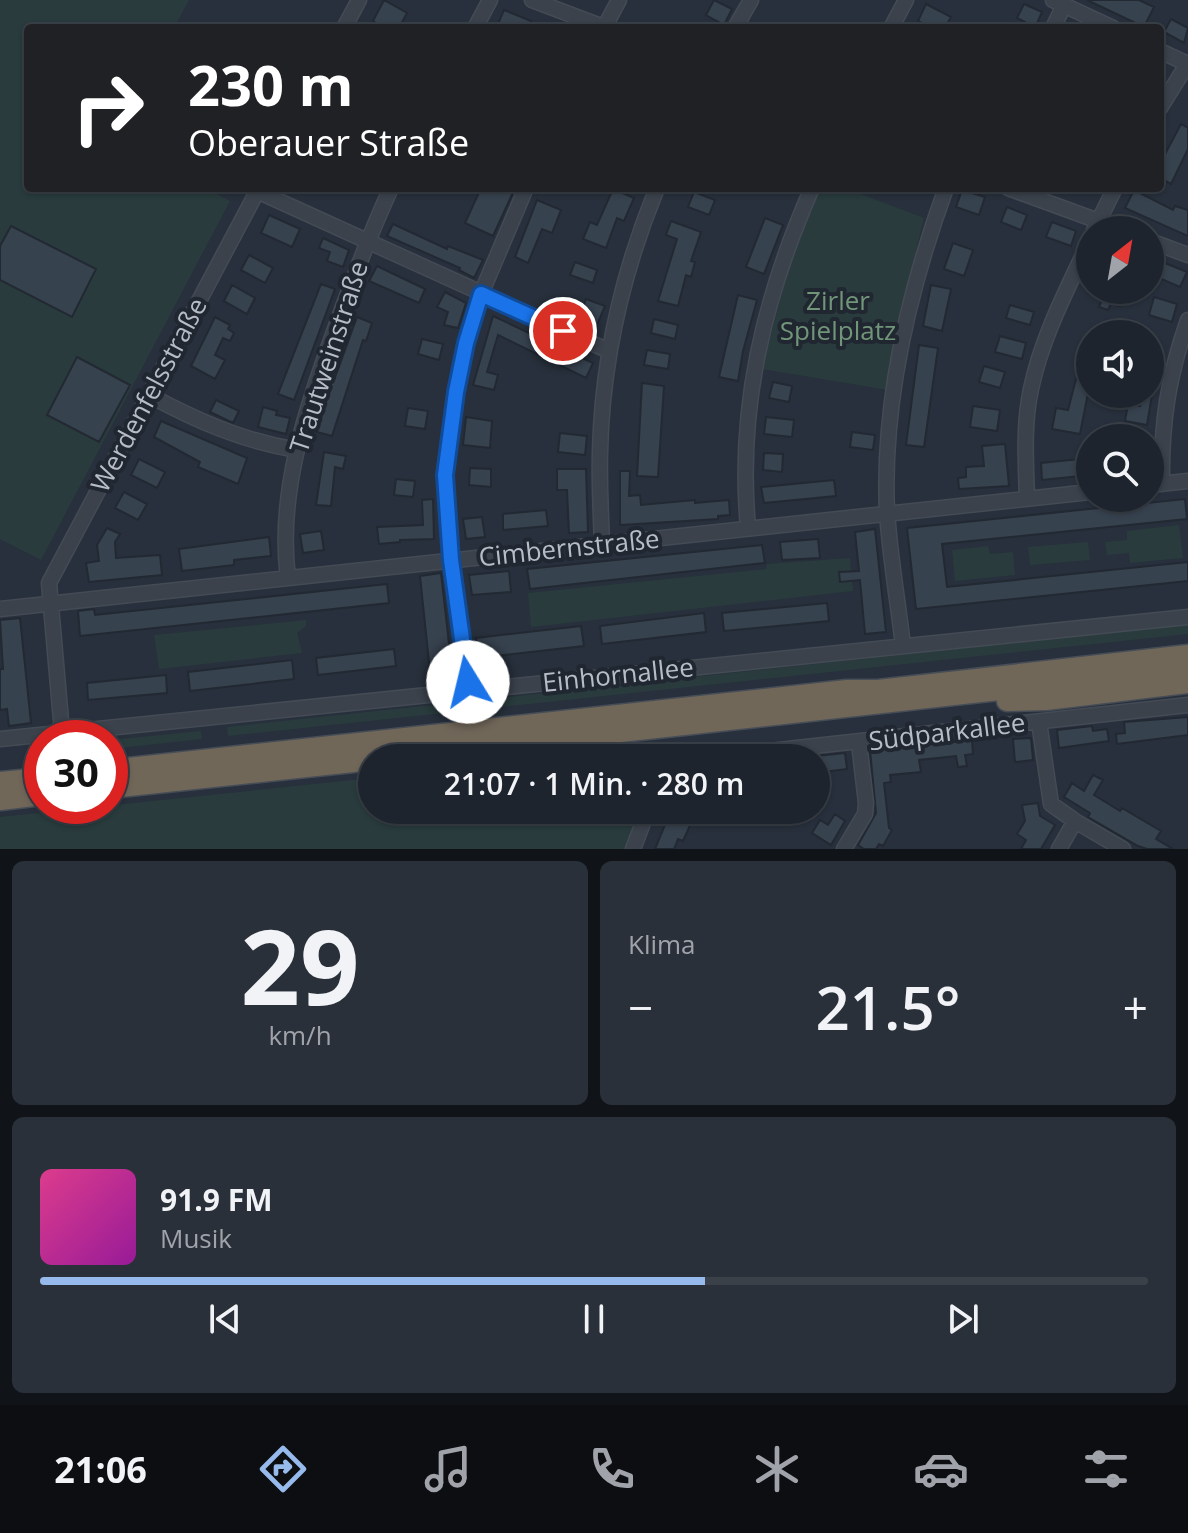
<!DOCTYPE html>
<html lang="de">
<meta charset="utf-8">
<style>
:root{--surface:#1d242d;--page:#2a3039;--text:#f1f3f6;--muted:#a0a4aa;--line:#3b4149;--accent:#97baec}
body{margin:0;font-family:"Open Sans",sans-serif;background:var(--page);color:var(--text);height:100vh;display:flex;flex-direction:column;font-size:30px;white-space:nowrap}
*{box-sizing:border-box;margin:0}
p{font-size:26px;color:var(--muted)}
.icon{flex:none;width:44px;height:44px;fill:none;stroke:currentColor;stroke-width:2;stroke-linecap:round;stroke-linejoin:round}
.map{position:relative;height:849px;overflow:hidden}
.sheet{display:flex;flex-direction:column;gap:12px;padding:12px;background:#101419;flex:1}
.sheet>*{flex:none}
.banner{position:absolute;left:24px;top:24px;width:1140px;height:168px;border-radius:8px;box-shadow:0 2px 6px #0004,0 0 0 2px var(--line);background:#202124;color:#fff;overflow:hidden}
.needle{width:52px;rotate:31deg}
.buttons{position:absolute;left:1076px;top:216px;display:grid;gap:16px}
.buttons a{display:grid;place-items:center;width:88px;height:88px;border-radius:50%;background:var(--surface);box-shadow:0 2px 6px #0004,0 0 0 2px var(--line);font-size:40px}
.speed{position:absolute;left:24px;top:720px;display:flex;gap:16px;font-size:40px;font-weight:700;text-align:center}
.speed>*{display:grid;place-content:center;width:104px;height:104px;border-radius:50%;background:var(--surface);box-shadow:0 2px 6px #0004,0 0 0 2px var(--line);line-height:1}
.speed .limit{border:12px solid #d22;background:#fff;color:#111}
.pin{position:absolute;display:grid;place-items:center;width:68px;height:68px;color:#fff;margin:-34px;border:4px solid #fff;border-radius:50%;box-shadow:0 2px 8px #0007}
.me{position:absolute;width:88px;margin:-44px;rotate:351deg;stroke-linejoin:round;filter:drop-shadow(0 0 6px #0008)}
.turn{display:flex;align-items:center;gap:28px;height:168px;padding:0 32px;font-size:36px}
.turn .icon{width:104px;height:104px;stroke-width:2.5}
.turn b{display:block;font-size:56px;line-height:68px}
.big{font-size:60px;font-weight:600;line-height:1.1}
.sheet .widget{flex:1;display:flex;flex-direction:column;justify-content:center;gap:12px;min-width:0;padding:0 28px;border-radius:12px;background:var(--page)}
.sheet .dial{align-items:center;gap:0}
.dial b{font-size:104px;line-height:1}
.song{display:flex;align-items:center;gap:24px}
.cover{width:96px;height:96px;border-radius:12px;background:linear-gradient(135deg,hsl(330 70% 55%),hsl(300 70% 35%))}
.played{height:8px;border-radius:4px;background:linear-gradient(90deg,var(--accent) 60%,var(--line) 60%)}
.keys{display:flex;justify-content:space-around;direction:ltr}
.heat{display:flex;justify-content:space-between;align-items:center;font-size:44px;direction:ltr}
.sheet .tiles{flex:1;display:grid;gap:12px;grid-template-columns:1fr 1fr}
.widget:last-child{grid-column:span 2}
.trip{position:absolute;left:358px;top:744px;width:472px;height:80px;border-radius:40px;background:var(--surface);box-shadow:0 2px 6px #0004,0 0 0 2px var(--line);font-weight:600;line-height:80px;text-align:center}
.dock{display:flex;height:128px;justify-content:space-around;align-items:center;background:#0c0e12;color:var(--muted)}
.dock .icon{width:56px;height:56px}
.dock .current{color:var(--accent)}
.dock b{font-size:36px;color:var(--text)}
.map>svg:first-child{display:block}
.green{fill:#293b3d}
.building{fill:#37424f;stroke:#222933;stroke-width:2}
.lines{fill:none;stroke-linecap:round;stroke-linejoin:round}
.minor-casing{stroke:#444b55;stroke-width:17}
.highway-casing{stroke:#464d57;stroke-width:23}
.minor{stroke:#3b424c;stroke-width:14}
.highway{stroke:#716759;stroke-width:20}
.route-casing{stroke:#114b97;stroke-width:20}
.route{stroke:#1a73e8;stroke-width:14}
.labels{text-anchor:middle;stroke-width:8;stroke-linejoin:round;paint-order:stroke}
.park-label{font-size:26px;fill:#719579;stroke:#202731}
.street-label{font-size:26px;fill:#b7bdc7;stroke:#202731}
</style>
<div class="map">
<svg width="1188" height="849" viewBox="0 0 1188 849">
<rect width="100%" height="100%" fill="#27303c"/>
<path class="green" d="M 0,0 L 189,0 L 174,28 L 28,28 L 28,188 L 205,188 L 230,201 L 41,560 L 0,539 Z
M 821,188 L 845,188 L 924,218 L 902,308 L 888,390 L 762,369 L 790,262 Z
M 1179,525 L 1183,558 L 1130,563 L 1129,553 L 1107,555 L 1105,542 L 1127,540 L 1127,531 Z
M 1088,542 L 1090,560 L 1030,565 L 1028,547 Z
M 988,546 L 990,554 L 1013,552 L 1015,575 L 955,581 L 952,550 Z
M 850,558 L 853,591 L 531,627 L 528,593 L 766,569 L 767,564 Z
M 306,620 L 306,626 L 297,633 L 302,653 L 159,669 L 154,635 Z
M 1188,624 L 1188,634 L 228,736 L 227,727 Z
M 201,731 L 202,739 L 110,749 L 110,740 Z
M 372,778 L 372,810 L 643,810 L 628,849 L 0,849 L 0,817 Z"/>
<path class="building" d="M 384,0 L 407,13 L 399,28 L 385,28 L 373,21 Z
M 714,0 L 732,9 L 724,25 L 706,15 Z
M 1087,0 L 1139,0 L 1154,7 L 1144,27 Z
M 926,4 L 951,17 L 945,28 L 931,28 L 918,21 Z
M 1024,4 L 1042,12 L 1035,28 L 1022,28 L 1025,22 L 1017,18 Z
M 504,10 L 531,21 L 528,28 L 497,26 Z
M 1171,19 L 1188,28 L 1184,43 L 1164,32 Z
M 1181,124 L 1188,128 L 1188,149 L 1171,184 L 1160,178 L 1160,151 L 1165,154 Z
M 481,188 L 515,188 L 493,236 L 465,223 Z
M 613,189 L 634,198 L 624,221 L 617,218 L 606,248 L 583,239 L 590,222 L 597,225 Z
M 962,190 L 985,197 L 979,215 L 956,207 Z
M 1134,190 L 1173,210 L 1175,206 L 1188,210 L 1188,236 L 1125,208 Z
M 694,192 L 715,200 L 709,215 L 688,207 Z
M 537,200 L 561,210 L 552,233 L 542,229 L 528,263 L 515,257 Z
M 1007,207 L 1027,215 L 1021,230 L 1001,222 Z
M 269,215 L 300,229 L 292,247 L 261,233 Z
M 765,218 L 783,225 L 764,274 L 746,267 Z
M 671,221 L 701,232 L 691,261 L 695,262 L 691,277 L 686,275 L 678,306 L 658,301 L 677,239 L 666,235 Z
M 1052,222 L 1076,231 L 1071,246 L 1046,237 Z
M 393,224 L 447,249 L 448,246 L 483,260 L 474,278 L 459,270 L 460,268 L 387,236 Z
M 11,226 L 96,269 L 72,317 L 0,280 L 0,246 Z
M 323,238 L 349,250 L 343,267 L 327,261 L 330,252 L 319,248 Z
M 953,243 L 973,250 L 964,276 L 944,269 Z
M 249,255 L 273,268 L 265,283 L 241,270 Z
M 575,262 L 597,270 L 593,283 L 570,275 Z
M 1165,263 L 1187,272 L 1180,287 L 1159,278 Z
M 377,266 L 425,289 L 419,303 L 369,281 Z
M 321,284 L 335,289 L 294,400 L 278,394 Z
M 232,285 L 255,298 L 247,314 L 224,301 Z
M 931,285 L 951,289 L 942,331 L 923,326 Z
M 1106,290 L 1126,290 L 1120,306 L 1111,304 L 1108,310 L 1099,307 Z
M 445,292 L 466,303 L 458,328 L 444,325 L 448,312 L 437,307 Z
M 738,295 L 757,300 L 743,351 L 738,381 L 719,377 Z
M 1154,297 L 1177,304 L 1172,322 L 1149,315 Z
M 586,299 L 605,306 L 595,330 L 577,324 Z
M 1010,305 L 1034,312 L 1030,325 L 1006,318 Z
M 493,316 L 593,363 L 586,378 L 498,335 L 487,372 L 498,375 L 494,390 L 473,385 Z
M 215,317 L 230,325 L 228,329 L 234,333 L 230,341 L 223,338 L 215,355 L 225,360 L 215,379 L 191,366 Z
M 357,317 L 372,323 L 366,341 L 363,340 L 332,436 L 317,432 L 332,380 L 334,380 Z
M 654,319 L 678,325 L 675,339 L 651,333 Z
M 1000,336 L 1026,343 L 1022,359 L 995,352 Z
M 422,339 L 443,344 L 439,360 L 418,354 Z
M 919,345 L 938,348 L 924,447 L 906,445 Z
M 647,350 L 670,354 L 668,369 L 644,365 Z
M 77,357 L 130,385 L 99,442 L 47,415 Z
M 984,366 L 1005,372 L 1000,388 L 979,382 Z
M 1076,379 L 1090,383 L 1080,434 L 1052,429 L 1056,408 L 1068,410 Z
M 773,382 L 792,386 L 789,402 L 769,398 Z
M 642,383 L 664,386 L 658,477 L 637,476 Z
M 1142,394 L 1152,394 L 1147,425 L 1125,421 L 1128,404 L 1140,406 Z
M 216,400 L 239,411 L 233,423 L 210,412 Z
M 973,406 L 1000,410 L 997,431 L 970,427 Z
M 263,407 L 277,411 L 276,415 L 290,418 L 286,434 L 258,427 Z
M 408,408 L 428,411 L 425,429 L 405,426 Z
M 466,417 L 492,421 L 490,448 L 463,445 Z
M 766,417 L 794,420 L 792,437 L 764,434 Z
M 161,421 L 247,458 L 238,484 L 198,467 L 200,462 L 154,437 Z
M 852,432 L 875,435 L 873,450 L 850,447 Z
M 560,433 L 587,436 L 585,455 L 558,452 Z
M 1005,444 L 1009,486 L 959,489 L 958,478 L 966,477 L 966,467 L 984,466 L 982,446 Z
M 324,452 L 346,456 L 343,469 L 335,467 L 331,506 L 316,505 Z
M 764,453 L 783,454 L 782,472 L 763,470 Z
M 1090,458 L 1090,475 L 1042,480 L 1041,463 Z
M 139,459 L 165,472 L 157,488 L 131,475 Z
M 470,468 L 491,469 L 491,487 L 469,485 Z
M 557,469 L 586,469 L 588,532 L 569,533 L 567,490 L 557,490 Z
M 620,471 L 630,471 L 629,496 L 640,495 L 641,505 L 695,500 L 695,503 L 729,500 L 730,515 L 718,516 L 718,519 L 620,525 Z
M 396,479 L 415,481 L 413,497 L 394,495 Z
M 834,480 L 836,496 L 764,503 L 761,487 Z
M 124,492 L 147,504 L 138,520 L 115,508 Z
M 433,499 L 434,539 L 400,540 L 400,542 L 379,544 L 377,527 L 423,525 L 422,500 Z
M 1185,499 L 1187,519 L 942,544 L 947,587 L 1188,562 L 1188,581 L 916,609 L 907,528 Z
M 546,510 L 548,526 L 503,530 L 503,514 Z
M 482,517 L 485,537 L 466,539 L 463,519 Z
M 107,528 L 120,534 L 115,542 L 116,558 L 160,555 L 162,575 L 89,582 L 86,563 L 99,561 L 97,545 Z
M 875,529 L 886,632 L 865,634 L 860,580 L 840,582 L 839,572 L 859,571 L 855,532 Z
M 321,531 L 324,550 L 303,553 L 300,534 Z
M 269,537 L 271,556 L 234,560 L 234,565 L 182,571 L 179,549 Z
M 818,539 L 820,558 L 782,560 L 780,542 Z
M 762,545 L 765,563 L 530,589 L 527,569 Z
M 509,571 L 511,592 L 472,595 L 469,575 Z
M 441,573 L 453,679 L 431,681 L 420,576 Z
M 387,584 L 389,603 L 80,636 L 78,611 L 94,609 L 95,615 Z
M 827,603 L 829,621 L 724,631 L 722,613 Z
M 704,613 L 706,632 L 602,644 L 600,626 Z
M 20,618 L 31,723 L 9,726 L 7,709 L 0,710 L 0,669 L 3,669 L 0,620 Z
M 581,626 L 584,646 L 478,658 L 476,638 Z
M 394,649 L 396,666 L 318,675 L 316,658 Z
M 292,660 L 294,679 L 190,691 L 188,672 Z
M 166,675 L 167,693 L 88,700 L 87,683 Z
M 1188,717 L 1188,735 L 1117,744 L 1116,734 L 1125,733 L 1124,722 Z
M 1092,726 L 1093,731 L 1107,729 L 1109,741 L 1059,748 L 1057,730 Z
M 1031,738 L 1033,760 L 1015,762 L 1013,739 Z
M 972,740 L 973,754 L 965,755 L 967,766 L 958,767 L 956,756 L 919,760 L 921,772 L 890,775 L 891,782 L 884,783 L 889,828 L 892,830 L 883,846 L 879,844 L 876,849 L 864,849 L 858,845 L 876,813 L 870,750 Z
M 845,753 L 847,769 L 816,773 L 816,756 Z
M 1093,775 L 1103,780 L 1094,795 L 1120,811 L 1122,808 L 1161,831 L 1156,839 L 1173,849 L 1147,849 L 1138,846 L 1088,817 L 1090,813 L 1064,797 L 1072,783 L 1084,791 Z
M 1038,803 L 1040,816 L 1055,825 L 1041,849 L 1021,849 L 1026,840 L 1017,834 L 1025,821 L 1022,805 Z
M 671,810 L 697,810 L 683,841 L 678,839 L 674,849 L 655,849 Z
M 835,814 L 845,821 L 831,845 L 812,833 L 820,820 L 828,825 Z"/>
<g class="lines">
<g class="minor-casing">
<path id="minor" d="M 532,0 L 606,28
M 1053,0 L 1113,28
M 344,28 L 359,0
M 475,28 L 490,0
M 604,28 L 619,0
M 735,28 L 751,0
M 891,28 L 906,0
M 1053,28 L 1064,5
M 1160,51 L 1188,64
M 1160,108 L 1188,63
M 1008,188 L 1123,230
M 257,191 L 609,351
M 1094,230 L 1115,188
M 1150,241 L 1188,255
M 149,395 C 197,421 243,441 297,450
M 1162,484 C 1161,424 1168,377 1188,320
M 1150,485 L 1188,481
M 1027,499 C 1026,463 1023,425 1031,389 C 1042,336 1068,288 1090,240
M 748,527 C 737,408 764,297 812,188
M 602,544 C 601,514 599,483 600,452 C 602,362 623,271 657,188
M 288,578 C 277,494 306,408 335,329 C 352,281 370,234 391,188
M 0,609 L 1090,492
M 903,646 C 898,602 890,557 887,512 C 882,403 909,290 946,188
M 468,690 L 451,560 L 445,475 L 456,392 L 466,343 L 481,294 L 526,188
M 1039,722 L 1051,804 L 1075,821 L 1123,849
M 62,732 L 49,583 L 259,188
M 0,739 L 1188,617
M 705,758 L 1188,705
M 633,849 L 648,810
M 844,849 L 865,814 L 866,803 L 859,743
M 1059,849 L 1075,821"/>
</g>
<g class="highway-casing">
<path id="highway" d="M 1007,701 L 1046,700 L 1188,683
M 387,758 L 1188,669
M 110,770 L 847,690 L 878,690 L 1188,655
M 0,782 L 42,778
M 110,788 L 372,760
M 0,800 L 42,795"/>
</g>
<use href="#minor" class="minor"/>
<use href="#highway" class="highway"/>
</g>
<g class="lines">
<g class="route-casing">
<path id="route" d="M 468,682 L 451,560 L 445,475 L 456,392 L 466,343 L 481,294 L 563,331"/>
</g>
<use href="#route" class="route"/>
</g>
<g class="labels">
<g class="park-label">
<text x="838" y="310">Zirler<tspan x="838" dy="30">Spielplatz</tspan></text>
</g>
<g class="street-label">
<text transform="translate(329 357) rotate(-72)" y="9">Trautweinstraße</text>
<text transform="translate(149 395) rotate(-62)" y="9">Werdenfelsstraße</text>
<text transform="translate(569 548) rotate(-6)" y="9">Cimbernstraße</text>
<text transform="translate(618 675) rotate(-6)" y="9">Einhornallee</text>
<text transform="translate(947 732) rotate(-7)" y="9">Südparkallee</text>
</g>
</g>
</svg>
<div class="buttons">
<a><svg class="needle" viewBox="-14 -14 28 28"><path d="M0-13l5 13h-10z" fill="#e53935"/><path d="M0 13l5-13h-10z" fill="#a0a4aa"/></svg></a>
<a><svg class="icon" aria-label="sound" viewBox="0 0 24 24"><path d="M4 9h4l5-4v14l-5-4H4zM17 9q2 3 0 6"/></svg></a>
<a><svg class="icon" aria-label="search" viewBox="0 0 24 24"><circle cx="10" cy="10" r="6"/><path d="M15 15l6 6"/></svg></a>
</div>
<div class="speed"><div class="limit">30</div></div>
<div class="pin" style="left:563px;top:331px;background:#d93025"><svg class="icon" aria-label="arrive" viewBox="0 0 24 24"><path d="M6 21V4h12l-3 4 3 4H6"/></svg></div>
<svg class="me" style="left:468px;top:682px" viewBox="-20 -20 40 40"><circle r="19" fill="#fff"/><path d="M0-13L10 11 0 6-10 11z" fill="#1a73e8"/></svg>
<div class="trip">21:07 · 1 Min. · 280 m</div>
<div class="banner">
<div class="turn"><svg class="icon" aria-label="right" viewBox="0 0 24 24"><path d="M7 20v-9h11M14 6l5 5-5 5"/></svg><div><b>230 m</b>Oberauer Straße</div></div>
</div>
</div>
<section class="sheet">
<div class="tiles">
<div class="widget dial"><b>29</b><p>km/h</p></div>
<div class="widget"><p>Klima</p>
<div class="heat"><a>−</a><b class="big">21.5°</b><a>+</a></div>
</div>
<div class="widget">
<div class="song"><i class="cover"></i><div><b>91.9 FM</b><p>Musik</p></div></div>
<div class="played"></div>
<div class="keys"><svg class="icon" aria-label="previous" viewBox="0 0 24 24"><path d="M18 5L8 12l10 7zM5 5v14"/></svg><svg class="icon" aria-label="pause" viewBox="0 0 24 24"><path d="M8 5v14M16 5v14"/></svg><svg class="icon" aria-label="next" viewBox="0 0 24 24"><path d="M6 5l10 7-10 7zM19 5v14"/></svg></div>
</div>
</div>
</section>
<nav class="dock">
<b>21:06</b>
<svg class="icon current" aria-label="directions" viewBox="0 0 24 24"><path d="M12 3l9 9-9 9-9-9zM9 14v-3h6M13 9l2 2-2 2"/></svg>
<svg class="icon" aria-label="music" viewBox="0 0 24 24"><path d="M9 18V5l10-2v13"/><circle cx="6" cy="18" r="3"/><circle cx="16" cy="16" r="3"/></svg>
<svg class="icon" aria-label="phone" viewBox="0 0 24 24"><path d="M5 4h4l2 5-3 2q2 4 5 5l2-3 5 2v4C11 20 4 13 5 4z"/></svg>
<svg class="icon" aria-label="climate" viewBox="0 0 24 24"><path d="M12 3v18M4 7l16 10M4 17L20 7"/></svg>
<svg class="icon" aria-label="car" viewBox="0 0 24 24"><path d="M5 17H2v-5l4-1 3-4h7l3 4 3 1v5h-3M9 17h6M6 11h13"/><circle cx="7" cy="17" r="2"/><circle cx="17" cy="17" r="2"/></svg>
<svg class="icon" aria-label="filters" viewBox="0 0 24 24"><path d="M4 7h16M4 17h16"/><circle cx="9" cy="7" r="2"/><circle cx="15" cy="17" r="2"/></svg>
</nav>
